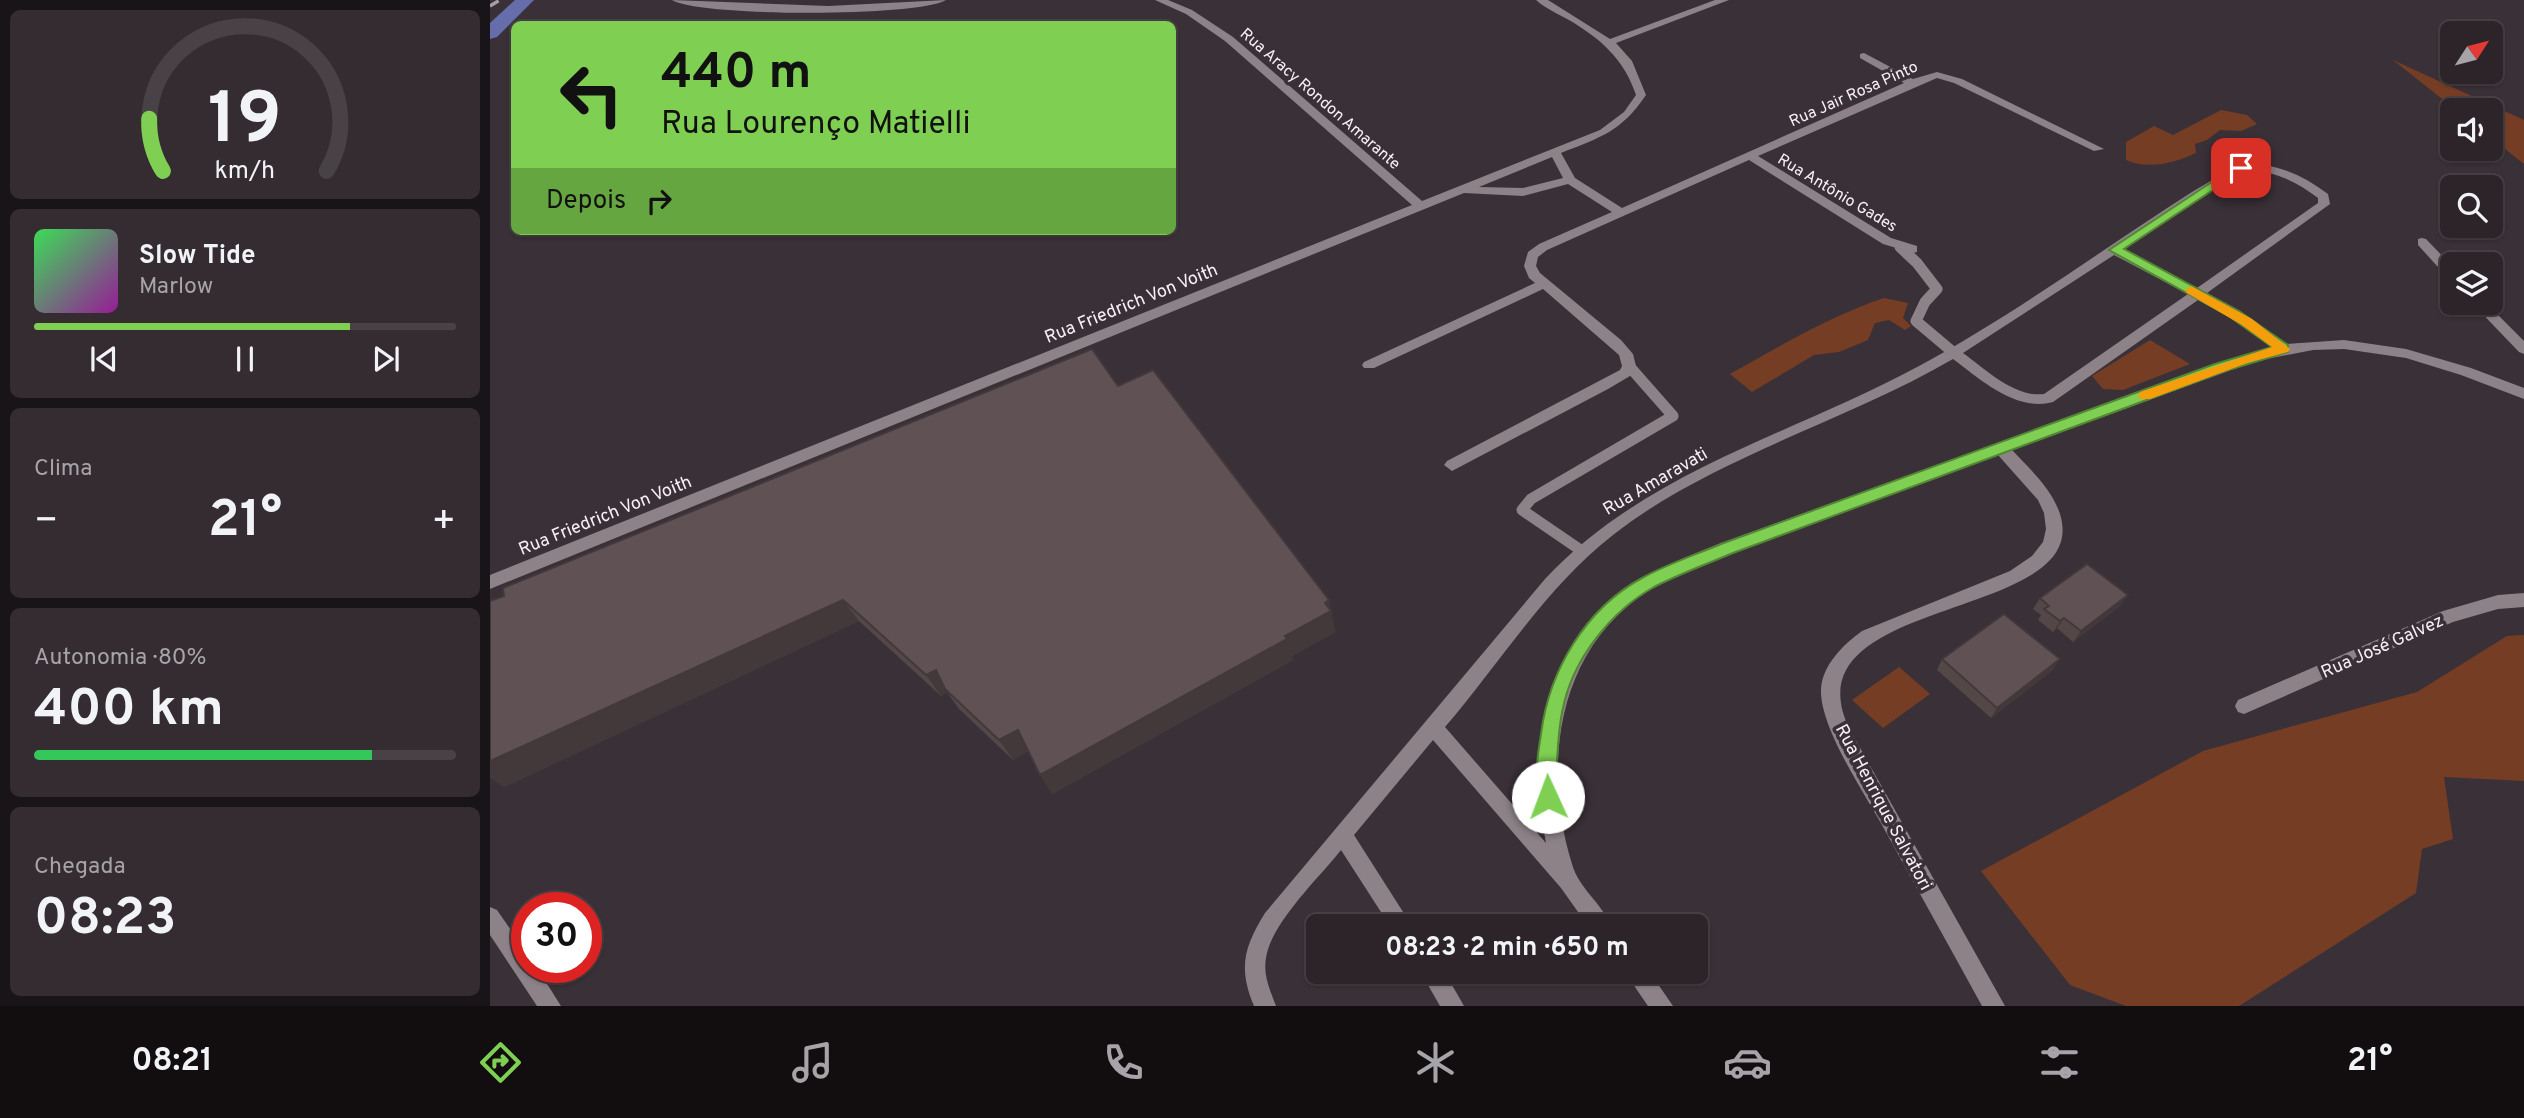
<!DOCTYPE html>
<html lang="pt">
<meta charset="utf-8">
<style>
:root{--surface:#2c2429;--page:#342c31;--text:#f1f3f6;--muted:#a6a4a8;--line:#484146;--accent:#7fd052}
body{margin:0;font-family:Overpass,sans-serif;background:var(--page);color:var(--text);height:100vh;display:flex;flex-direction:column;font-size:26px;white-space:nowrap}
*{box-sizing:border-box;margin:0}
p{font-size:23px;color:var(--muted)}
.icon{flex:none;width:38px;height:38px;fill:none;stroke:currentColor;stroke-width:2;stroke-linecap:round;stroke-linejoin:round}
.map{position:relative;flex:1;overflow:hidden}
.details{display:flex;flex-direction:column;gap:10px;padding:10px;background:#181417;width:490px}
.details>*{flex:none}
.guide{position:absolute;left:21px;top:21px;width:665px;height:214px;border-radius:10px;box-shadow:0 2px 5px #0004,0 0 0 2px var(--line);background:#7fd052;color:#111;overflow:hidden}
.needle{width:46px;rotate:54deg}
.tools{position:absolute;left:1950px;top:21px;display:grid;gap:14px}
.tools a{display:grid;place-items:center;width:63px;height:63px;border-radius:10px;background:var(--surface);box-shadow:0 2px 5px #0004,0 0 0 2px var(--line);font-size:35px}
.speed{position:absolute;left:21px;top:892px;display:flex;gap:14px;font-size:35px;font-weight:700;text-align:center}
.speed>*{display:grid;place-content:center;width:91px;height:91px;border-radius:50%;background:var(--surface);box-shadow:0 2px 5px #0004,0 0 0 2px var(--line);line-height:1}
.speed .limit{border:10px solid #d22;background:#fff;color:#111}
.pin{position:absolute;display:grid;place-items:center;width:60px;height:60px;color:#fff;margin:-30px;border-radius:14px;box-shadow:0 4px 10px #0006}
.me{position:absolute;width:77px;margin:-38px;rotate:358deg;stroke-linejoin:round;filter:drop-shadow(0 0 5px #0008)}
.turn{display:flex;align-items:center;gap:24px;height:147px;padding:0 35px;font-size:32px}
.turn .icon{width:91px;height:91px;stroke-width:2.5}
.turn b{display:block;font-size:49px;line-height:60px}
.then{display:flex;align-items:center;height:66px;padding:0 35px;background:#0003;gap:14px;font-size:26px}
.big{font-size:52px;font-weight:700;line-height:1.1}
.details .widget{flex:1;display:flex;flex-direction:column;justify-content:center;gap:10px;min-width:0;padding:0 24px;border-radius:10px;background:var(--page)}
.details .dial{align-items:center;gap:0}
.dial svg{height:182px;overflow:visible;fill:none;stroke:var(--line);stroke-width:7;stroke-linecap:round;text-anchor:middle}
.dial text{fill:var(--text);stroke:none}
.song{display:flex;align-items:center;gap:21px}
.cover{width:84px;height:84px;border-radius:10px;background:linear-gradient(135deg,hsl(130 70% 55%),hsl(300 70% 35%))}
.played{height:7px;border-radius:4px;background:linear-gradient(90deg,var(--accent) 75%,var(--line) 75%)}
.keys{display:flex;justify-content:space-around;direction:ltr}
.heat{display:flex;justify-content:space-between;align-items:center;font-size:38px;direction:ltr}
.charge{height:10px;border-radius:5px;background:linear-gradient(90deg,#34c759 80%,var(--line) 0)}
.trip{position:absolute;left:816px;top:914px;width:402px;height:70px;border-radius:10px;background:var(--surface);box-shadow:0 2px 5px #0004,0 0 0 2px var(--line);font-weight:700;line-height:70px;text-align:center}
.tab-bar{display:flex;height:112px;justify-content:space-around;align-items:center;background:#120e10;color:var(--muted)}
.tab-bar .icon{width:49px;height:49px}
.tab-bar .on{color:var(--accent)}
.tab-bar b{font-size:32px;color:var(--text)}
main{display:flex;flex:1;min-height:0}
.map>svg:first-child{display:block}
.green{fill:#763d25}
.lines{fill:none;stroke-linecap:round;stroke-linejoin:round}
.river{fill:#656eab;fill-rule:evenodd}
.pedestrian{stroke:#8e8289;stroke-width:11}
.minor{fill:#8e8289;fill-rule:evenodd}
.rail{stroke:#a69fa4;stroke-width:3.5;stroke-dasharray:10 5;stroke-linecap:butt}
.wall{fill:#534748}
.shaded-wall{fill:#43393b}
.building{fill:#605254;stroke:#43393b;stroke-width:2}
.route{fill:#7fd052;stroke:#538735;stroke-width:2}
.slow{fill:#f59e0b}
.labels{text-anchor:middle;stroke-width:7;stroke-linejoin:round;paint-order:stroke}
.far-street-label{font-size:16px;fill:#f6f0f4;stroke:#3a3037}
.street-label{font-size:18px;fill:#f6f0f4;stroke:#3a3037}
</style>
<main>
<section class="details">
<div class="widget dial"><svg viewBox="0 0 100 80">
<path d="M14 69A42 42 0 1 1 86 69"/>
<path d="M14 69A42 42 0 0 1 8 46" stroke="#7fd052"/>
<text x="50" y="56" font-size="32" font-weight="700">19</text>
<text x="50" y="72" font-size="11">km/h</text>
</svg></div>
<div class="widget">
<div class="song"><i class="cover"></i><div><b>Slow Tide</b><p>Marlow</p></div></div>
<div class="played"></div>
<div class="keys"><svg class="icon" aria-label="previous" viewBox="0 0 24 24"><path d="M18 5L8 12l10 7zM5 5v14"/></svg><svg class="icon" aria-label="pause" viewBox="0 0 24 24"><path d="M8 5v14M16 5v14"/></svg><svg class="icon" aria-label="next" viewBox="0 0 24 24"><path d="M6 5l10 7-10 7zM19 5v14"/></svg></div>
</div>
<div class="widget"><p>Clima</p>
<div class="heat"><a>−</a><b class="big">21°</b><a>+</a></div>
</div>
<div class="widget"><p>Autonomia · 80%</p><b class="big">400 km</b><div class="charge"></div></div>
<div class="widget"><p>Chegada</p><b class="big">08:23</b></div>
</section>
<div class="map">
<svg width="2034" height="1006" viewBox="0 0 2034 1006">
<rect width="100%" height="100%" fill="#3a3037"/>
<path class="green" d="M 1903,60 L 2034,120 L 2034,164 L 2000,137 L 2000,110 L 1966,110 Z
M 1731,110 L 1757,115 L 1767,124 L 1751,131 L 1730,130 L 1717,140 L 1705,144 L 1706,153 C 1684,163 1658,170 1636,160 L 1636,142 L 1664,126 L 1683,135 Z
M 1394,298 L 1418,303 L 1413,318 L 1421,326 L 1415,330 L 1399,320 L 1385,323 L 1378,340 L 1349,352 L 1324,355 L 1262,392 L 1240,374 C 1290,346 1340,316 1394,298 Z
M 1660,340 L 1700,364 L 1633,390 L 1613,389 L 1602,376 Z
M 2034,635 L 2034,781 L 1954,777 L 1963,839 L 1932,849 L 1926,893 L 1749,1006 L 1636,1006 L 1580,985 L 1491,871 L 1713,751 L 1927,692 L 2017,636 Z
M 1409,667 L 1440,694 L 1393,728 L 1362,700 Z"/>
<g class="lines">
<path class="river" d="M 25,0 L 44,0 L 7,37 L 0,39 L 0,23 Z"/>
<path class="pedestrian" d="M 1410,247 L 1427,263 L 1447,289 L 1435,302 L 1426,321 L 1464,353
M 1092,551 L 1032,510 L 1041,499 L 1183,416 L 1139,366"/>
<path class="minor" d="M 182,0 L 338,6 L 456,0 C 430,17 208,17 182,0 Z
M 665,0 L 678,0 L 702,10 L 743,37 L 932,201 L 1110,130 L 1134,112 L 1146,95 C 1134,59 1111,39 1079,20 C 1068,14 1055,8 1046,0 L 1058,0 L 1120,39 L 1225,0 L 1239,0 L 1126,43 L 1142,61 L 1156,95 C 1131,132 1111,137 1071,153 L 1085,178 L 1132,208 L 1414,83 L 1370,58 L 1370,54 L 1374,53 L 1423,79 L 1447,72 L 1472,79 L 1614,149 L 1604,151 L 1464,83 L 1447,78 L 1268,156 L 1401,238 L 1427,246 L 1427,252 L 1423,253 L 1393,244 L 1259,160 L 1057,250 L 1048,257 L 1046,266 L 1050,273 L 1131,340 L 1143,354 L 1146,366 L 1140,376 L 1118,389 L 962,471 L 954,465 L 957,461 L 1130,370 L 1132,366 L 1129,355 L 1053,289 L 884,368 L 874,368 L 872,365 L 874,362 L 1045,283 L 1039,278 L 1034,266 L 1038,252 L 1049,244 L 1122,212 L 1078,184 L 1033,196 L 974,193 L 0,589 L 0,575 L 922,205 L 735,41 L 696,14 ZM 1062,157 L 1073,178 L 1033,188 L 989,187 Z
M 1756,164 C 1787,163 1814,176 1838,194 L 1840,204 L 1717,293 L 1750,311 L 1795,344 L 1854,340 L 1916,349 L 1981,368 L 2034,388 L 2034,399 L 1971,375 L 1916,358 L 1854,349 L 1823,350 L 1766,361 L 1522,450 C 1539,468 1562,489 1570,514 C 1604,623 1292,593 1360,730 L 1515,1006 L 1492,1006 C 1459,946 1425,885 1392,825 C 1373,791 1330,727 1331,690 C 1332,665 1353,645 1372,631 L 1520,571 L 1542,556 L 1553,542 L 1556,529 L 1554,513 L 1548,500 L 1508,455 C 1442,479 1375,504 1309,528 C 1258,547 1203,563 1157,592 C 1066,650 1052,768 1082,864 C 1089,889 1112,903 1121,926 L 1098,926 L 1071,888 L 943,740 L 864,835 L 922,926 L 900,926 L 851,850 C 829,878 781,923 776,958 C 773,975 780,990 786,1006 L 764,1006 C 748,968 754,947 775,913 L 1055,579 C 1157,470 1302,435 1429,366 C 1524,315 1611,250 1702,192 L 1741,169 ZM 1757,171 C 1784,170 1807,182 1828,198 L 1828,203 L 1707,288 L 1632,249 L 1710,197 ZM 1624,255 L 1698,294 L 1554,394 C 1525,398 1495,369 1473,353 ZM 1708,300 L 1740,317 L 1781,347 L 1725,365 L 1231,543 C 1197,557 1161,570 1131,592 C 1053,651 1038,753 1056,843 L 955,727 C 1009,664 1057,586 1123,535 C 1221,458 1355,422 1463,359 C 1491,380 1526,412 1563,402 Z
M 1932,238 L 1936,239 L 1962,266 L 1962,278 L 1957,277 L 1928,245 L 1928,239 Z
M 1982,303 L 1996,303 L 2034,341 L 2034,354 L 2029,352 Z
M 2034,593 L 2034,607 L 2008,609 L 1963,622 L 1754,714 L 1748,712 L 1745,706 L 1748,700 L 1953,611 L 2008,595 Z
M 0,907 L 7,910 L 37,953 L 37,968 L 47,968 L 71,1006 L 47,1006 L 0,935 Z
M 930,971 L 954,971 L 974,1006 L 950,1006 Z
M 1134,971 L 1159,971 L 1183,1006 L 1158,1006 Z"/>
<path class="rail" d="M 0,6 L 10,0"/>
</g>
<path class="wall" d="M 628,386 L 839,600 L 845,632 L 802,656 L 803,660 L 562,794 L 538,751 L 523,760 L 469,709 L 457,692 L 451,696 L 369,621 L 14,787 Z
M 1550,598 L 1630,606 L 1583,642 L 1567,628 L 1563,632 L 1548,620 L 1551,615 L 1543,609 Z
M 1452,659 L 1563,670 L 1501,718 L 1447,670 Z"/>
<path class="shaded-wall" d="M 1638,595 L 1630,606 L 1583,642 L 1591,631 Z
M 353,600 L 369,621 L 14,787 L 0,778 L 0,761 Z
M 839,600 L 845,632 L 802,656 L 803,660 L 562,794 L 550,775 Z
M 1574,618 L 1567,628 L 1563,632 L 1570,621 Z
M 1570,659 L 1563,670 L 1501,718 L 1507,708 Z
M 446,670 L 457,692 L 451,696 L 436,675 Z
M 528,730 L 541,750 L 523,760 L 509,740 Z"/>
<path class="building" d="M 602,349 L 628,386 L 663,370 L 839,600 L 835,603 L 841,611 L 795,636 L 797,639 L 550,775 L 528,730 L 509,740 L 455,689 L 446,670 L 436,675 L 353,600 L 0,761 L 0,601 L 14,596 L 13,588 Z
M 1597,564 L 1638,595 L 1591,631 L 1574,618 L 1570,621 L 1554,609 L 1559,606 L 1550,598 Z
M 1514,614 L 1570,659 L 1507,708 L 1452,659 Z"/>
<path class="route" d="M 1746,166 L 1756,168 L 1634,249 L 1749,311 L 1798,345 L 1798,352 L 1735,371 L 1243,553 C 1217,564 1189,574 1164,587 C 1121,611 1083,659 1073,708 C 1069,724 1068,744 1067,761 C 1066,775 1071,790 1065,803 L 1058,806 L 1051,803 C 1042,783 1048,755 1051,734 C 1059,671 1095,609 1152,578 C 1177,564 1205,555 1231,544 L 1725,364 L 1782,347 L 1740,317 L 1619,250 Z"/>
<path class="slow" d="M 1701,286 L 1762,319 L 1800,349 L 1798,352 L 1760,362 L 1660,399 L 1650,399 L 1648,395 L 1650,392 L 1782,347 L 1752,325 L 1697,293 L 1695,290 Z"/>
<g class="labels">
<g class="far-street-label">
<text transform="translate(1363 93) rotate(-24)" y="6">Rua Jair Rosa Pinto</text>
<text transform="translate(831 98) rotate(41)" y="6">Rua Aracy Rondon Amarante</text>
<text transform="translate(1348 192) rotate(31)" y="6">Rua Antônio Gades</text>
</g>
<g class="street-label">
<text transform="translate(641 303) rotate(-22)" y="6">Rua Friedrich Von Voith</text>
<text transform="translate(1165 481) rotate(-30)" y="6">Rua Amaravati</text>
<text transform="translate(115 515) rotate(-22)" y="6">Rua Friedrich Von Voith</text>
<text transform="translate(1892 646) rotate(-24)" y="6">Rua José Galvez</text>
<text transform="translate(1394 807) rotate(62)" y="6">Rua Henrique Salvatori</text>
</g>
</g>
</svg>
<div class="tools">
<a><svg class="needle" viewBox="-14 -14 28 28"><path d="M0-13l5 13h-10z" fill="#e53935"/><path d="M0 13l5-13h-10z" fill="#a6a4a8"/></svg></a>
<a><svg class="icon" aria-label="sound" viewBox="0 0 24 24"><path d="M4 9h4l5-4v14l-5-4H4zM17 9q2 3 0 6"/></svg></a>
<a><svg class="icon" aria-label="search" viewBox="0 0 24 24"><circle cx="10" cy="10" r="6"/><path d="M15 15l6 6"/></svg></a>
<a><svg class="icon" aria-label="layers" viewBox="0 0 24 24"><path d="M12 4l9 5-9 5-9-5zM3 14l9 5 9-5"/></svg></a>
</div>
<div class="speed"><div class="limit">30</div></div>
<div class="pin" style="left:1751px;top:168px;background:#d93025"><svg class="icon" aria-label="arrive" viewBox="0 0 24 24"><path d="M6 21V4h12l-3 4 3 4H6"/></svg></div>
<svg class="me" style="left:1058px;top:797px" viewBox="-20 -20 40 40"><circle r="19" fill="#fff"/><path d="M0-13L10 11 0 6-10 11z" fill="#7fd052"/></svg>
<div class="trip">08:23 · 2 min · 650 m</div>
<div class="guide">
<div class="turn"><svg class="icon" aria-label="left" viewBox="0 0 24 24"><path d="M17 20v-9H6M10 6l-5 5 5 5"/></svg><div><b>440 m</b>Rua Lourenço Matielli</div></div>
<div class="then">Depois<svg class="icon" aria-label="right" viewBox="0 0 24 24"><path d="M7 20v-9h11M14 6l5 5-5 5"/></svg></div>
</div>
</div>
</main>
<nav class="tab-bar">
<b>08:21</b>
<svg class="icon on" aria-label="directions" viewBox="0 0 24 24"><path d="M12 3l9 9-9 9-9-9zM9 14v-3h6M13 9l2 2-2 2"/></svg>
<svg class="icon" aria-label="music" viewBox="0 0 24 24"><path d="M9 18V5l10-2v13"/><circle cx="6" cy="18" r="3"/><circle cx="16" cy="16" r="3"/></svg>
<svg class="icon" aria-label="phone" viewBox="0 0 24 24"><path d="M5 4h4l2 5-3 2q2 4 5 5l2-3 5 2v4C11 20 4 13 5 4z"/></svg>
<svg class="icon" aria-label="climate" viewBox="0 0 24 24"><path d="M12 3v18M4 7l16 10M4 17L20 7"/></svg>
<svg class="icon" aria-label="car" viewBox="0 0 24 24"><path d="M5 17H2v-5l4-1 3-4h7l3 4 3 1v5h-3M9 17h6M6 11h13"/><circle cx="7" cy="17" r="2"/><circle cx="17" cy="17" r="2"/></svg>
<svg class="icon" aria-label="filters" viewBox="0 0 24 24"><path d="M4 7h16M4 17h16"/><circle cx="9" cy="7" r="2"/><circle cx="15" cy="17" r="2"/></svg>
<b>21°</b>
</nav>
